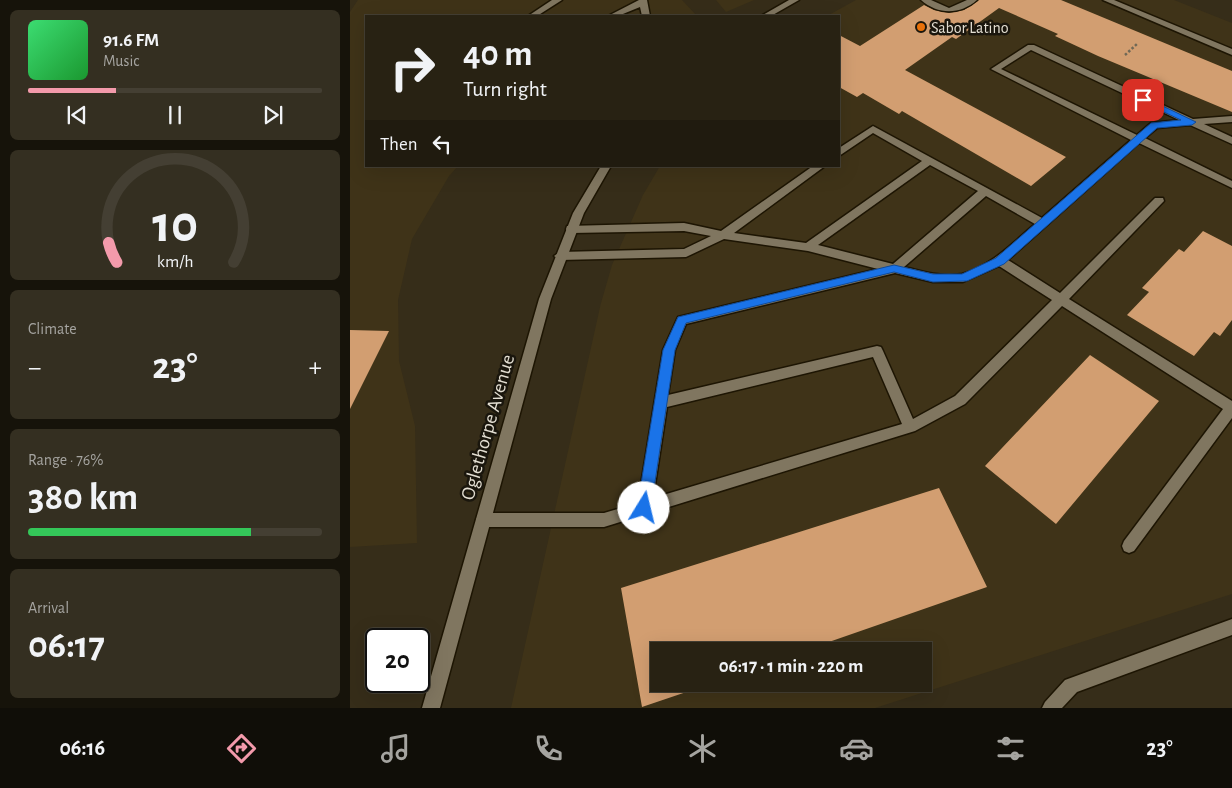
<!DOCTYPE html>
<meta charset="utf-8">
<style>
:root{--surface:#282213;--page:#342f21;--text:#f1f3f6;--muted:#a5a4a0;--line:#443f33;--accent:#f39aab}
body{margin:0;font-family:"Alegreya Sans",sans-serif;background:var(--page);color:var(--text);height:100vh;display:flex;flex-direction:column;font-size:19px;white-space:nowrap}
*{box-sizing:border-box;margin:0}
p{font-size:16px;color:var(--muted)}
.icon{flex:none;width:28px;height:28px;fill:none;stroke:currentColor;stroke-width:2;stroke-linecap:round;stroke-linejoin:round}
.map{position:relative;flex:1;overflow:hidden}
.sheet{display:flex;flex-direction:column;gap:10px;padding:10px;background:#16130a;width:350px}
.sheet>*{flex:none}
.hud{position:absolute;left:15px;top:15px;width:475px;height:152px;border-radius:0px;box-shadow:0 5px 20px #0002,0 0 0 1px var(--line);background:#282213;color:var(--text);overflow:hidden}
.speed{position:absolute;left:15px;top:628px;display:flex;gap:10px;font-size:25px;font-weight:700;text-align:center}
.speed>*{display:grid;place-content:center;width:65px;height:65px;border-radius:50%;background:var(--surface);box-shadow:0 5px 20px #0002,0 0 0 1px var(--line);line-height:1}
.speed .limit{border:2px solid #111;border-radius:8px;background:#fff;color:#111}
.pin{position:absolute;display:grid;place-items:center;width:42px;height:42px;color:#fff;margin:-21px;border-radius:10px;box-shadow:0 2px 8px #0006}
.me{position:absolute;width:55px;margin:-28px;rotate:9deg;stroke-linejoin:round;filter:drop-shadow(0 0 4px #0008)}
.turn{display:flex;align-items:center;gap:18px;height:105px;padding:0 15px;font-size:22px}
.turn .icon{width:65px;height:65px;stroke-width:2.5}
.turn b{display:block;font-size:35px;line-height:42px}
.then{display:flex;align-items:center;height:48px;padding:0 15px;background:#0003;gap:10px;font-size:19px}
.big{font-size:38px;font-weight:700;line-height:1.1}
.sheet .widget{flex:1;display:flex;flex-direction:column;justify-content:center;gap:8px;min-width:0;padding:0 18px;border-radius:8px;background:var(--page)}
.sheet .dial{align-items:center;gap:0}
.dial svg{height:130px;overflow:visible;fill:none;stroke:var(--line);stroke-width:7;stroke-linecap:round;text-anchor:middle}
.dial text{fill:var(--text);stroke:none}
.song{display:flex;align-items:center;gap:15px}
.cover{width:60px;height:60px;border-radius:8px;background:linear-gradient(135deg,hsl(140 70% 55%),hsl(130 70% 35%))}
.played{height:5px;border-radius:2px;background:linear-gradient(90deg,var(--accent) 30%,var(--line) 30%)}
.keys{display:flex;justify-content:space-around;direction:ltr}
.heat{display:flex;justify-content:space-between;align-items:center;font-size:28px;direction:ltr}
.charge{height:8px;border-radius:4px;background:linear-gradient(90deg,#34c759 76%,var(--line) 0)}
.trip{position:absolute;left:300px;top:642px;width:282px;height:50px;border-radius:0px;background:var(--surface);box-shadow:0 5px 20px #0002,0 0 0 1px var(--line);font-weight:700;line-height:50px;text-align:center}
.tabs{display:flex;height:80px;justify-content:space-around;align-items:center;background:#100e08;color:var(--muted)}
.tabs .icon{width:35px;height:35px}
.tabs .selected{color:var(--accent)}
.tabs b{font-size:22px;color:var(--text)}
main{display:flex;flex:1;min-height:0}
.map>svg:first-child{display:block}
.built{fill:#3f3318;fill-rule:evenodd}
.building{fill:#d29e71}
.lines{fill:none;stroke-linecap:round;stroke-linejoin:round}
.lane-casing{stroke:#1d1503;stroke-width:3}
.secondary-casing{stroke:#1d1503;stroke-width:3}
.path{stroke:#6f6856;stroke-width:2.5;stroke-dasharray:2.5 2;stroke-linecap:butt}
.lane{fill:#807660;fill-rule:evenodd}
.secondary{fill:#807660;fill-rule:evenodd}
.route{fill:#1a73e8;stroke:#114b97}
.food-dot{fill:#e8710a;stroke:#1a160d;stroke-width:2}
.labels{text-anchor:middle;stroke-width:5;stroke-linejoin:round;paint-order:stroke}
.far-poi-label{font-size:16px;fill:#e3ded2;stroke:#1a160d;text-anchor:start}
.street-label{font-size:20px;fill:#e3ded2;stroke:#1a160d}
</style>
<main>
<section class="sheet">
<div class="widget">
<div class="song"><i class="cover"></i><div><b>91.6 FM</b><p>Music</p></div></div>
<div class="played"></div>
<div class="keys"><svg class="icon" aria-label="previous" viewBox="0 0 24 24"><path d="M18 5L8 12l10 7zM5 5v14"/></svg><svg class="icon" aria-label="pause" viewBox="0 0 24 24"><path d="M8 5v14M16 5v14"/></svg><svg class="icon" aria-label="next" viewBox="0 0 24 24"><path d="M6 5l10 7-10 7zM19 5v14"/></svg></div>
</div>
<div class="widget dial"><svg viewBox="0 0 100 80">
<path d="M14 69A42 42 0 1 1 86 69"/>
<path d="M14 69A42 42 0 0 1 9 57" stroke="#f39aab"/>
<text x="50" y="56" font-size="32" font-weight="700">10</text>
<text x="50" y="72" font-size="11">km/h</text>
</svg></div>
<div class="widget"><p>Climate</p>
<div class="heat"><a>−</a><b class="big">23°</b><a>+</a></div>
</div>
<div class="widget"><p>Range · 76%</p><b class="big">380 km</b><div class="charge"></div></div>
<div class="widget"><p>Arrival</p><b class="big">06:17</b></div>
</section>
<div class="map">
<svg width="882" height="708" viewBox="0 0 882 708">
<rect width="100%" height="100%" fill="#362d19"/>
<path class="built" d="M 8,0 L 332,0 L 347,16 L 16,16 L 16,166 L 108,166 L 99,176 L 62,239 L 48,300 L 49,361 L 65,426 L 67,543 L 0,547 L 0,12 Z
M 366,0 L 404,0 L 376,12 Z
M 506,0 L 824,0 L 882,23 L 882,594 L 525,708 L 161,708 L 251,303 L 262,265 L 293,195 L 310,166 L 489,166 L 489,16 L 477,16 ZM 309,651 L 574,651 L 574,684 L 309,684 Z"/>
<path class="building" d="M 629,0 L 711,0 L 882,71 L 882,112 L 748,56 L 705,36 L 708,34 L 649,8 L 606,39 L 602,37 L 555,70 L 716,157 L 681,186 L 552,111 L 549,114 L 513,93 L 507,97 L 489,87 L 489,35 L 510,46 L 574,5 L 584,10 L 599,13 L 614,10 Z
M 853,231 L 882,246 L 882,320 L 870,336 L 864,332 L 844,356 L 777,315 L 799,292 L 792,288 L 829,249 L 834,252 Z
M 0,330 L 39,331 L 0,409 Z
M 740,355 L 809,401 L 706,524 L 635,466 Z
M 589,488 L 637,587 L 453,651 L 309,651 L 309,684 L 360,684 L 292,707 L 271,588 Z"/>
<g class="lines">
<g class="lane-casing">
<path id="lane" d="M 202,0 L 212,0 L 187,16 L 178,16 Z
M 289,0 L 297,0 L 300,16 L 292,16 L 290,7 L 268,16 L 258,16 Z
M 571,0 L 581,0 L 599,8 L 617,0 L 627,0 C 610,15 588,15 571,0 Z
M 753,0 L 764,0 L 882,49 L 882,55 Z
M 678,45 L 684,45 L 843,119 L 882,116 L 882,122 L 854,124 L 882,137 L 882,144 L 840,125 L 807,128 L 795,138 L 882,181 L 882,188 L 789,143 L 658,260 L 710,293 L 805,198 L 813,198 L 814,201 L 719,299 L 882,401 L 882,418 L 784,551 L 779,553 L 774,551 L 772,546 L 774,541 L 873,409 L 712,306 L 615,404 L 565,431 L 254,527 L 133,527 L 128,525 L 126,520 L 128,515 L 133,513 L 254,513 L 288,503 L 313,350 L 328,317 L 528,269 L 458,251 L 374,239 L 336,257 L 210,260 L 204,256 L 210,252 L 334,249 L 361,236 L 334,231 L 221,233 L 217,232 L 216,229 L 217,226 L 334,223 L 371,231 L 463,166 L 475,166 L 384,233 L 456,243 L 572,161 L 523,133 L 489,156 L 489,148 L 523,126 L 692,218 L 781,140 L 641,69 ZM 681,50 L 829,120 L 801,123 L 787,135 L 651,69 ZM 580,165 L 628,191 L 543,264 L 468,245 ZM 636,196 L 685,224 C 664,242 640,267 612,274 C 593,278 572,271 554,267 ZM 649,266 L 702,300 L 605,396 L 563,419 L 533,351 L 531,347 L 527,346 L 318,395 L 325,350 L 336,324 L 545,273 L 583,282 L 613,282 ZM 523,357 L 552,424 L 303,498 L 317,407 Z
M 882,619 L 882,635 L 727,692 L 712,708 L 692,708 L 695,702 L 715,680 Z"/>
</g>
<g class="secondary-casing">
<path id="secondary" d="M 439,0 L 449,0 L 421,16 L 411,16 Z
M 251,166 L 261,166 L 234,213 L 201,299 L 90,708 L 72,708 L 189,299 L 223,213 Z"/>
</g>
<path class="path" d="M 775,55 L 787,44"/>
<use href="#lane" class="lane"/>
<use href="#secondary" class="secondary"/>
</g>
<path class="route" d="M 790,98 L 796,98 L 846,122 L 842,125 L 807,128 L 654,264 L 617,281 L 583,282 L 544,272 L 336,323 L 325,350 L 301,508 L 299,513 L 294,514 L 289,513 L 287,508 L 313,350 L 328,317 L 544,265 L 583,274 L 612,274 L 646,258 L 801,123 L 831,120 L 790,101 Z"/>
<circle class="food-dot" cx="571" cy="27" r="5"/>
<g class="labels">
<g class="far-poi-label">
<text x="581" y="33">Sabor Latino</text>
</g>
<g class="street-label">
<text transform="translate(137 427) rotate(-74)" y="7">Oglethorpe Avenue</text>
</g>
</g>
</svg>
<div class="speed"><div class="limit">20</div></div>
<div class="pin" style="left:793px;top:100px;background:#d93025"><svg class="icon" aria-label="arrive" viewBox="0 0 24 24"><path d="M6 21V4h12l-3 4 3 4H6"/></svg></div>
<svg class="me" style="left:294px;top:508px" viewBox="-20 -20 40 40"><circle r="19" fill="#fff"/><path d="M0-13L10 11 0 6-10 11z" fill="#1a73e8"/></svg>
<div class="trip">06:17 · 1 min · 220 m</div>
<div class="hud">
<div class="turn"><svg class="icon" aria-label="right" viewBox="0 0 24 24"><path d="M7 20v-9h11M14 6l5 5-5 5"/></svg><div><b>40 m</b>Turn right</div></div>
<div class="then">Then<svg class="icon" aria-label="left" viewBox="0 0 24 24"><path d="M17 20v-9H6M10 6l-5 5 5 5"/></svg></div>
</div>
</div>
</main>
<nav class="tabs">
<b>06:16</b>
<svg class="icon selected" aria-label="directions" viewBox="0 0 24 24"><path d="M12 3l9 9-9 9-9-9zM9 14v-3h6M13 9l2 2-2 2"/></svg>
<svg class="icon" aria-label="music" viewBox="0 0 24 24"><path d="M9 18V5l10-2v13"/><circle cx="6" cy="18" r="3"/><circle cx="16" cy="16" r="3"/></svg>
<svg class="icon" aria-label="phone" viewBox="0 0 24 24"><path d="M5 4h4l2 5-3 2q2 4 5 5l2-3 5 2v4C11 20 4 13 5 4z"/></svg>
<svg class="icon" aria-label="climate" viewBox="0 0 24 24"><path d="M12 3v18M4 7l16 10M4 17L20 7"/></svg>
<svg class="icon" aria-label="car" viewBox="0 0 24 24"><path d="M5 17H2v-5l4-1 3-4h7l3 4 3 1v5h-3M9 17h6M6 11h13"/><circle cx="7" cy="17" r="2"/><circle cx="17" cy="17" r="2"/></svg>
<svg class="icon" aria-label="filters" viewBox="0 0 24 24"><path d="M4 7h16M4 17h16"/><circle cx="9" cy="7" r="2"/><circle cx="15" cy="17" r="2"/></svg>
<b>23°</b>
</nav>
